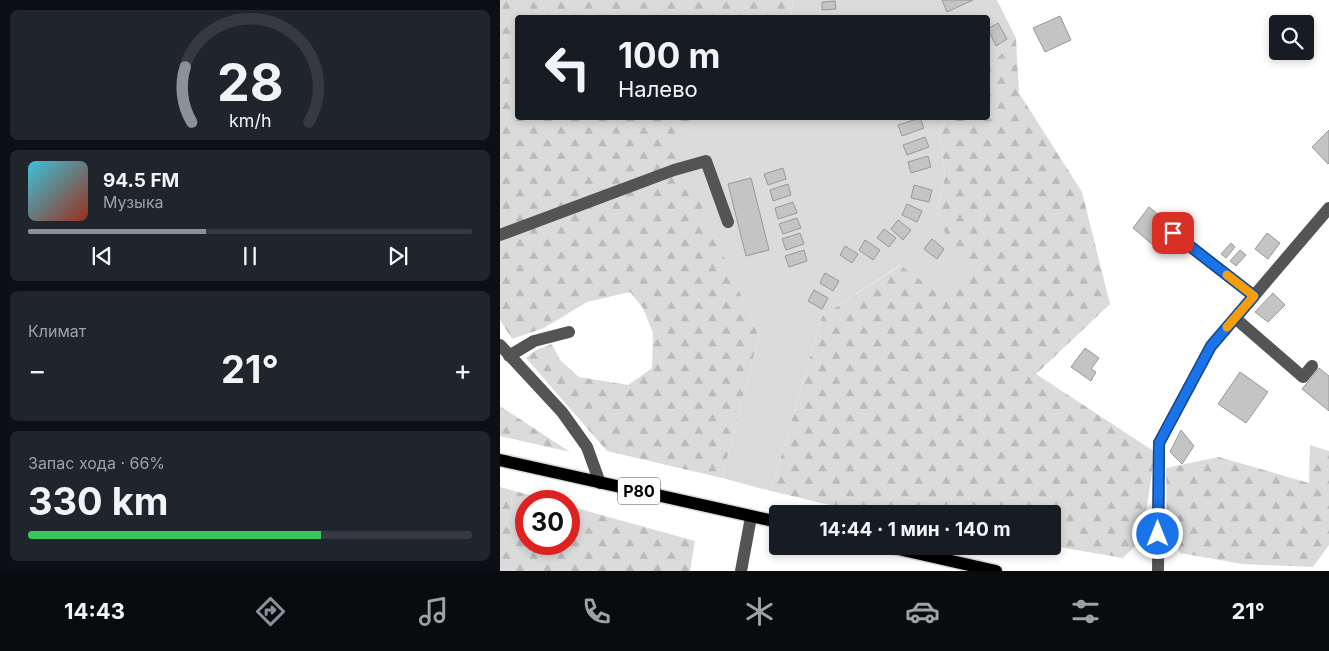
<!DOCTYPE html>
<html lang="ru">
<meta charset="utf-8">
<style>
:root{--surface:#171b24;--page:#20242c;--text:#f1f3f6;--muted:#9ea1a6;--line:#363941;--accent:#8c9099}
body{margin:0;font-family:Inter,sans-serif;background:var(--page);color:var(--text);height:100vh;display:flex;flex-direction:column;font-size:19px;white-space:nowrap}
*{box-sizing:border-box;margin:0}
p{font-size:16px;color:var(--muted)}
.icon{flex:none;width:28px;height:28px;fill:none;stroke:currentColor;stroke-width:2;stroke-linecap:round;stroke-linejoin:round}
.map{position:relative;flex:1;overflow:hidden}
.details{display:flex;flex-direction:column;gap:10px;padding:10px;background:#0d0f14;width:500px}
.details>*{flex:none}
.top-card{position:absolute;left:15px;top:15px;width:475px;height:105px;border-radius:5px;box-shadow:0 2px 8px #0003;background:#171b24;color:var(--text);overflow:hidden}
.buttons{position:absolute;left:769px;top:15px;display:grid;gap:10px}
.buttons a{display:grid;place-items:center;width:45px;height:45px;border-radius:5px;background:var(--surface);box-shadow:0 2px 8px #0003;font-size:25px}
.speed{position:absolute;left:15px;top:490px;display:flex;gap:10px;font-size:25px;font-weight:700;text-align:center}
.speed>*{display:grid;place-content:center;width:65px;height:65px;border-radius:50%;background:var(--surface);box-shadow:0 2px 8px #0003;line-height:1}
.speed .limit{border:8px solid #d22;background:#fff;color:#111}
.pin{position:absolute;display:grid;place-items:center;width:42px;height:42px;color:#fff;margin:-21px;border-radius:10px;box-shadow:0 2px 8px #0006}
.me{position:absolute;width:55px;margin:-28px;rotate:0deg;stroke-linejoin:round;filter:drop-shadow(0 0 4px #0008)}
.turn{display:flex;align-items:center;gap:18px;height:105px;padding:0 20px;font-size:22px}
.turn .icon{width:65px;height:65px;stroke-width:2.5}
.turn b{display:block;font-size:35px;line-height:42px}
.big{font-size:38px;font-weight:700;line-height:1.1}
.details .widget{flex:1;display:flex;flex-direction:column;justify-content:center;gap:8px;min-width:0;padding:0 18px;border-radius:8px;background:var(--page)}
.details .dial{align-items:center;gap:0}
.dial svg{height:130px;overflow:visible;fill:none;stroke:var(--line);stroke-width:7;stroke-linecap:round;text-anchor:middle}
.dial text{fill:var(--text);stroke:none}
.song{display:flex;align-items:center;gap:15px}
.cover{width:60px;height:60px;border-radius:8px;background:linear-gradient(135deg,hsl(190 70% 55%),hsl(10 70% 35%))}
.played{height:5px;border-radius:2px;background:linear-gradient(90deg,var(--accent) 40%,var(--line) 40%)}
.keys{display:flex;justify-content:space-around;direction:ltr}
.heat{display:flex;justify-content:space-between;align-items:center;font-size:28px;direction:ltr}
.charge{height:8px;border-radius:4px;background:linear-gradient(90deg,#34c759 66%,var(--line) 0)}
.trip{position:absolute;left:269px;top:505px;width:292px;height:50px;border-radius:5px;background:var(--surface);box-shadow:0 2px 8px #0003;font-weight:700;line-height:50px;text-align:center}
.menu{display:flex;height:80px;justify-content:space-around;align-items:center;background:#090b0e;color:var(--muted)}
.menu .icon{width:35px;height:35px}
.menu .selected{color:var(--accent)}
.menu b{font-size:22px;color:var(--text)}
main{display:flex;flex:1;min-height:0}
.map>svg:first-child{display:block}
.forest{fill:url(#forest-firs)}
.green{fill:#dbdbdb}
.building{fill:#c4c4c4;stroke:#989898}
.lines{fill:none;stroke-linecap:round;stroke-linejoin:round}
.major-casing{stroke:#dbdbdb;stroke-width:15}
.minor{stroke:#545454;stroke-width:12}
.major{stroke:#000;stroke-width:12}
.route-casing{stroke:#114b97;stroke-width:12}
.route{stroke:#1a73e8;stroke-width:9}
.slow{stroke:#f59e0b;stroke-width:9}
.labels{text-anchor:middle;stroke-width:4;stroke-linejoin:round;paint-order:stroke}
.shield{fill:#fff;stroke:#4c4c4c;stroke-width:1}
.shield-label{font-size:16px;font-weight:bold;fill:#000}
</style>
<main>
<section class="details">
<div class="widget dial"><svg viewBox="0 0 100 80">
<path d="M14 69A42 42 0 1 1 86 69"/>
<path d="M14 69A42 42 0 0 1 10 35" stroke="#8c9099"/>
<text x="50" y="56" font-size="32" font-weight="700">28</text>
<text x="50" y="72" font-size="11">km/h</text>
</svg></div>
<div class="widget">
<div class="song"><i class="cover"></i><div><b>94.5 FM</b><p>Музыка</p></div></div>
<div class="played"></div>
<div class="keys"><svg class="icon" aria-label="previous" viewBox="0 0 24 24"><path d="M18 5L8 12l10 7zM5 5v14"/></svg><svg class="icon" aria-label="pause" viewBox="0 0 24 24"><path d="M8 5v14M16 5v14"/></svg><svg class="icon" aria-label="next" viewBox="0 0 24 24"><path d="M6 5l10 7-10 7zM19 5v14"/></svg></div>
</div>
<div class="widget"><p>Климат</p>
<div class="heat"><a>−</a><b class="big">21°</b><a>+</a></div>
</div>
<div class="widget"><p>Запас хода · 66%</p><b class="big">330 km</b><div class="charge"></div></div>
</section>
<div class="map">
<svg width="829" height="571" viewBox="0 0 829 571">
<defs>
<pattern id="forest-firs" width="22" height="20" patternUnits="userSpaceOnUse" patternTransform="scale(1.25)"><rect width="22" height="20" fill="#dbdbdb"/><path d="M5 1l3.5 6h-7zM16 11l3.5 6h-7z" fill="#bababa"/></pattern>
</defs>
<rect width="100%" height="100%" fill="#fff"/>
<path class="forest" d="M 0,0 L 293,0 L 291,17 L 18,18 L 18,118 L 198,118 L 173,139 L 259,336 L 222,478 L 107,451 L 26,358 L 36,350 L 52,344 L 60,360 L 79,377 L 128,385 L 152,368 L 153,333 L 143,308 L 130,292 L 87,302 L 44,328 L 12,339 L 0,320 Z
M 516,38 L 519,93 L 582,192 L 610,304 L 536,374 L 655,452 L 642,539 L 623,558 L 553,546 L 552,514 L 373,514 L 338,507 L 271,491 L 322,316 L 401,265 L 437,292 L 447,242 L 437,217 L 445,175 L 440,132 L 446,118 L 488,118 L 488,68 Z
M 0,406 L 70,452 L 0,436 Z
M 810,445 L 829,451 L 829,545 L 813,567 L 742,564 L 680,553 L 667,526 L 666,468 L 719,457 L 809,483 Z
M 0,487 L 52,501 L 26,501 L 26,544 L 69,544 L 69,506 L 195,541 L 190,571 L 0,571 Z"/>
<path class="green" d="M 293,0 L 497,0 L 516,38 L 488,68 L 488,18 L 291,18 Z
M 198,118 L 446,118 L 440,132 L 445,175 L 437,217 L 467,275 L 437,292 L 400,265 L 322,316 L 271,491 L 222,478 L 259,336 L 172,139 Z"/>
<path class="building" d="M 442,0 L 473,0 L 447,12 Z
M 335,1 L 336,9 L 322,10 L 322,2 Z
M 560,16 L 571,40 L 545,52 L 533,28 Z
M 498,23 L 507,39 L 496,46 L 488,29 Z
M 420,118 L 424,128 L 402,136 L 398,125 Z
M 829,130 L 829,163 L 828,164 L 812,147 Z
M 425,137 L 429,147 L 407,155 L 403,145 Z
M 428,156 L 431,167 L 411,173 L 408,162 Z
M 283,168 L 286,179 L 268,185 L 264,174 Z
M 251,178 L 269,250 L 246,256 L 228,184 Z
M 288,184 L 291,195 L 273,201 L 270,190 Z
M 414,185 L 432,190 L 429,202 L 411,198 Z
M 293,202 L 297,213 L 278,219 L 275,208 Z
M 407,204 L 422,211 L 417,222 L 402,215 Z
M 649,207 L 670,224 L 653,245 L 633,228 Z
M 297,218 L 301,228 L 283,234 L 279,224 Z
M 398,220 L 411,230 L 403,240 L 391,229 Z
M 384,229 L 396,238 L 389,247 L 377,238 Z
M 300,233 L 304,244 L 286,250 L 282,239 Z
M 767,233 L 780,243 L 768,259 L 755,249 Z
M 432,239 L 444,249 L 437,259 L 424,249 Z
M 365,240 L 380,250 L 373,260 L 359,250 Z
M 731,243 L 735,247 L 726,258 L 721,254 Z
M 345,246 L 358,254 L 352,263 L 340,255 Z
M 304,250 L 307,261 L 289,267 L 285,256 Z
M 740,250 L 746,255 L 736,266 L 730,261 Z
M 325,273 L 339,281 L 333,291 L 320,283 Z
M 314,290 L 328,298 L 322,309 L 308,301 Z
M 773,293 L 785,305 L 768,322 L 755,312 Z
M 585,348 L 599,358 L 591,369 L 596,372 L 591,381 L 571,367 Z
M 819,368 L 829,376 L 829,411 L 802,389 Z
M 740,372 L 768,392 L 746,423 L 718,404 Z
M 681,430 L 694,446 L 682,464 L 670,452 Z"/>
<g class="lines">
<g class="major-casing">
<path id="major" d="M 0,460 L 278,522
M 385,546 L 496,571"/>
</g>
<path class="minor" d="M 673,233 L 754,296
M 0,235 L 174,170 L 206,161 L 228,222
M 735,318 L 803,377 L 812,366
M 0,345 L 62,412 L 87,447 L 100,483
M 9,356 L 34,341 L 69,332
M 241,571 L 251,517
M 658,571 L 659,443 L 711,346 L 829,208"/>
<use href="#major" class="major"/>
</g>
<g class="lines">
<g class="route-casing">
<path id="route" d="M 658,534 L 659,443 L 711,346 L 754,296 L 673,233"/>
</g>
<use href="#route" class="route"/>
<path class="slow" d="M 727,275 L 754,296 L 727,327"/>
</g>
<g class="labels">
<rect class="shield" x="118" y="477.5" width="42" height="27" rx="4"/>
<g class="shield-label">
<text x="139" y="497">Р80</text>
</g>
</g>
</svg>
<div class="buttons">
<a><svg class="icon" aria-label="search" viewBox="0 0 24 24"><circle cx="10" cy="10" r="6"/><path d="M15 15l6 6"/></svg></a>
</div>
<div class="speed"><div class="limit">30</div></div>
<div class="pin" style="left:673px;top:233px;background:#d93025"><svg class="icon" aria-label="arrive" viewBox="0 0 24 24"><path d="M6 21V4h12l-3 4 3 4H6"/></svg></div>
<svg class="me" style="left:658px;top:534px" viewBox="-20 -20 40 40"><circle r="17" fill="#1a73e8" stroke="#fff" stroke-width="3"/><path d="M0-11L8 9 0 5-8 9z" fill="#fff"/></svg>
<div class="trip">14:44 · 1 мин · 140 m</div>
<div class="top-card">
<div class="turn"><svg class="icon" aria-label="left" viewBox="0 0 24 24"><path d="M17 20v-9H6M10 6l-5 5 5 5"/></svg><div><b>100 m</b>Налево</div></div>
</div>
</div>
</main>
<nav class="menu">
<b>14:43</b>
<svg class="icon selected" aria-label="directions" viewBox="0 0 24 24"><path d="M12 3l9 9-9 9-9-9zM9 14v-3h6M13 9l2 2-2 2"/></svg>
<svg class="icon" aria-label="music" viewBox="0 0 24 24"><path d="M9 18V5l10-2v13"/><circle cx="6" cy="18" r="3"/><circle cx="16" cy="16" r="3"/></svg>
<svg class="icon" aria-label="phone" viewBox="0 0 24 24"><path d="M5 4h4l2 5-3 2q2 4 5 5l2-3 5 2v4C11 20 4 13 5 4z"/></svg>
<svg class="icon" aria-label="climate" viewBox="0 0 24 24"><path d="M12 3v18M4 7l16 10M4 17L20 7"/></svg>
<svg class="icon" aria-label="car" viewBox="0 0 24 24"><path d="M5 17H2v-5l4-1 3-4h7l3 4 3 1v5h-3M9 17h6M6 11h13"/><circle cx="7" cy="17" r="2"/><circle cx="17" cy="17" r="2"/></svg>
<svg class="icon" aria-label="filters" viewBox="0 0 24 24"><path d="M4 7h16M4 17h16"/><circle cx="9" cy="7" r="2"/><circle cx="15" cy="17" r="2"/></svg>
<b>21°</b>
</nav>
